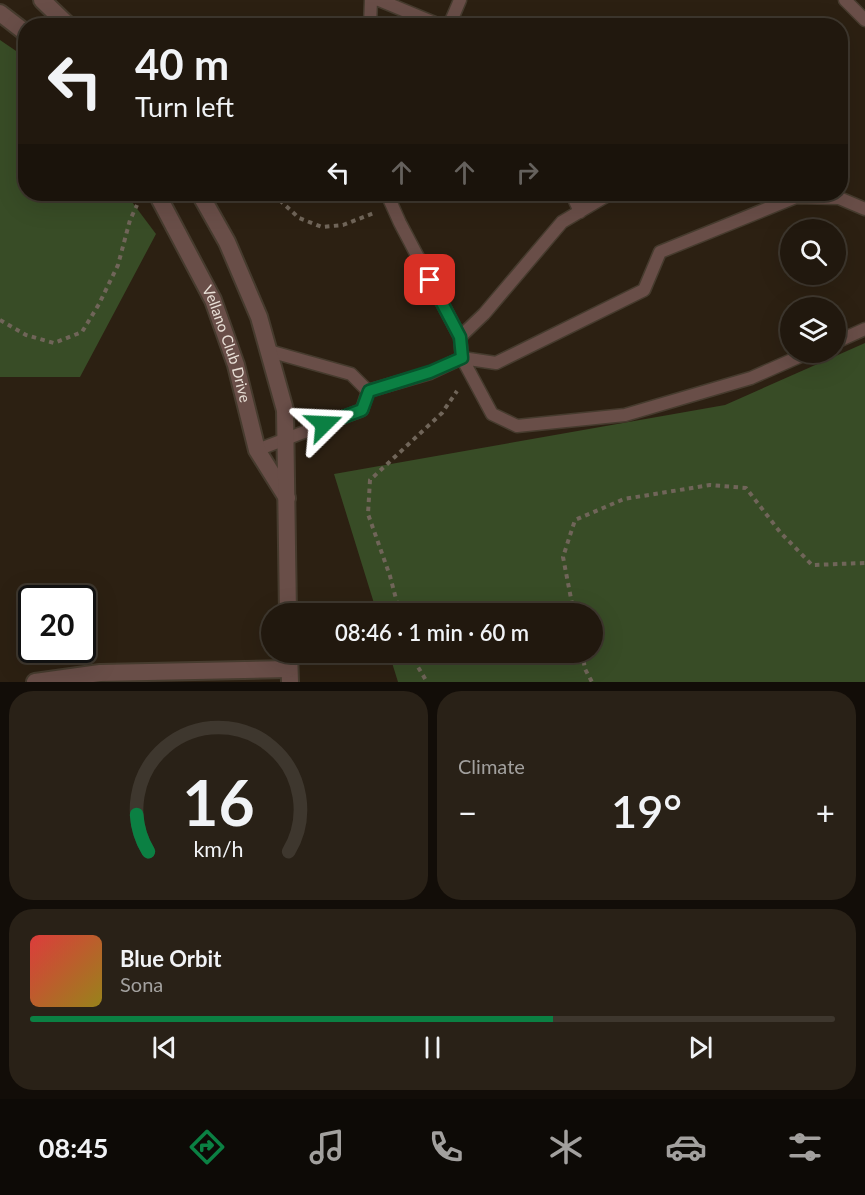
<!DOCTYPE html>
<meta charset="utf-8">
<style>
:root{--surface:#21180e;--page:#292117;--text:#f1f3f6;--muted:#a2a09e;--line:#3e372e;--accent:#0b8043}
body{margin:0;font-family:Lato,sans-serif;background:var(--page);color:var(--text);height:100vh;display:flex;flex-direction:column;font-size:22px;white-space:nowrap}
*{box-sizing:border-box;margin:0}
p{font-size:20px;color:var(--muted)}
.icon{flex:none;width:33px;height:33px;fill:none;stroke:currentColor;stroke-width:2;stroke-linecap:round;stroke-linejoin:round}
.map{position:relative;height:682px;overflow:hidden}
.drawer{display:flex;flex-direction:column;gap:9px;padding:9px;background:#120d08;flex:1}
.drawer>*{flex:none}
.top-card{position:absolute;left:18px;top:18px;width:830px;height:183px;border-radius:24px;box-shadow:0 6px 24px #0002,0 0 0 2px var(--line);background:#21180e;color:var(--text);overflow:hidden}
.buttons{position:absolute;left:780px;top:219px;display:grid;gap:12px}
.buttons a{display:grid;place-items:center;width:66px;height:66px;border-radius:50%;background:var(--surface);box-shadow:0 6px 24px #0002,0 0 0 2px var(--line);font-size:30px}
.speed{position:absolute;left:18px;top:585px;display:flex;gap:12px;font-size:30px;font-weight:700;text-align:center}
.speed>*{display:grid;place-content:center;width:78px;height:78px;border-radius:50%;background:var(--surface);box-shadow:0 6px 24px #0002,0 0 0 2px var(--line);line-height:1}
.speed .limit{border:3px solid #111;border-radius:9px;background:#fff;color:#111}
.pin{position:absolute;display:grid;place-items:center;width:51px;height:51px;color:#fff;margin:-26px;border-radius:12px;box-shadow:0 3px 9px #0006}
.me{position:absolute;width:66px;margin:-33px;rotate:69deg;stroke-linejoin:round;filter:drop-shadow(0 0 4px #0008)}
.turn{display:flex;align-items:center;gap:21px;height:126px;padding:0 18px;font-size:27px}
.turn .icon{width:78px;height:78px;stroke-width:2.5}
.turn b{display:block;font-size:42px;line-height:51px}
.lanes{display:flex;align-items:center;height:57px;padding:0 18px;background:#0003;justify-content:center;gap:30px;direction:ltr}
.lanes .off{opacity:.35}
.big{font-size:45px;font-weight:600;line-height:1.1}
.drawer .card{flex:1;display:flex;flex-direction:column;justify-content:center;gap:9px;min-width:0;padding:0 21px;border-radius:24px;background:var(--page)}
.drawer .dial{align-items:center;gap:0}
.dial svg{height:156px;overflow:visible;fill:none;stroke:var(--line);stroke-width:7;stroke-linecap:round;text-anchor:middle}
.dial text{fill:var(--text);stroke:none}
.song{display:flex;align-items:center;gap:18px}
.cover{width:72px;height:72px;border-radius:9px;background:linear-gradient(135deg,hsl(0 70% 55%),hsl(50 70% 35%))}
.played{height:6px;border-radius:3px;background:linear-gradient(90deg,var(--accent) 65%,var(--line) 65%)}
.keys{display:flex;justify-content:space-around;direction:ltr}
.heat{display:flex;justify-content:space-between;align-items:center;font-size:33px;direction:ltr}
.drawer .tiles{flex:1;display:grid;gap:9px;grid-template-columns:1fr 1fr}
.card:last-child{grid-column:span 2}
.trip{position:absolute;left:261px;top:603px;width:342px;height:60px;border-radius:30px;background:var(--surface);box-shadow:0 6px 24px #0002,0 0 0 2px var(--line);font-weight:600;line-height:60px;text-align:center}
.menu{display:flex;height:96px;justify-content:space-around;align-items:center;background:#0d0a06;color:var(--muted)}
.menu .icon{width:42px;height:42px}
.menu .current{color:var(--accent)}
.menu b{font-size:27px;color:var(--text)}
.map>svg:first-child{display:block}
.green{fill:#384c26}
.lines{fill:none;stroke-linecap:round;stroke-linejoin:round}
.service-casing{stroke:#463b2e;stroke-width:15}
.minor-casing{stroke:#463b2e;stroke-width:20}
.path{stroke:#706559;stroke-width:4;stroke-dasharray:4.5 4.5;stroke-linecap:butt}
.service{stroke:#694e48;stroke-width:12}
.minor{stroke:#694e48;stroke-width:16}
.route-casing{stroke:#07532c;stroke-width:15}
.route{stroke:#0b8043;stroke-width:10}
.labels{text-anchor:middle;stroke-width:6;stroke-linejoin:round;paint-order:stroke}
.street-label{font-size:15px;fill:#e9e0d7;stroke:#2c2012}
</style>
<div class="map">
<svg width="865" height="682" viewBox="0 0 865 682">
<rect width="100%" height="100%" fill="#2c2012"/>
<path class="green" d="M 0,40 L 22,55 L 25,60 L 26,194 L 126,194 L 156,234 L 80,377 L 0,377 Z
M 865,343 L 865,682 L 398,682 L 389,653 L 592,652 L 592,614 L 377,613 L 334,474 L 725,405 Z"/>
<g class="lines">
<g class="service-casing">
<path id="service" d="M 379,0 L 442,26
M 845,0 L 865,20
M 370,26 L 371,0
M 449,26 L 460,0
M 572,194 L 580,212
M 460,337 L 484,314 L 562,222 L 606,196 L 608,194
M 836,342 L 865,329
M 462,358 L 496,363 L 644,290 L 660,252 L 796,197 L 839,198 L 865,209
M 462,358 L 492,414 L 517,426 L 625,415 L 751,378 L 810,352
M 368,391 L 430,373 L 462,358 L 460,337 L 400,223 L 387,194
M 257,450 L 362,410 L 368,391 L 351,374 L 269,351"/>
</g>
<g class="minor-casing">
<g id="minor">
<path d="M 42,0 L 69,26"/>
<path d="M 0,13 L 26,33"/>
<path id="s1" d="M 157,194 L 213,300 L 236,365 L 257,450 L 287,498"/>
<path d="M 200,194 L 227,242 L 259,317 L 285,410 L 288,614"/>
<path d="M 289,652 L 290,682"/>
<path d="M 35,682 L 100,673 L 289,669"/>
</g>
</g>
<path class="path" d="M 273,194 L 299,218 L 322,227 L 343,225 L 374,213
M 409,199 L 422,194
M 0,320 L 26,335 L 54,343 L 82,332 L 99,304 L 118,265 L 130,220 L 137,205
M 400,614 L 390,576 L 368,514 L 370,480 L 442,413 L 457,391
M 574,614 L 563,557 L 575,520 L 624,499 L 710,485 L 746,488 L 780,532 L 812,565 L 865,563
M 409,652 L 427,682
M 582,652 L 585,669 L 592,682"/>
<use href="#service" class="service"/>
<use href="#minor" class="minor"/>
</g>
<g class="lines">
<g class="route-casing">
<path id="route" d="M 324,424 L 362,410 L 369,391 L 430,372 L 462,358 L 460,337 L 430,280"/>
</g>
<use href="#route" class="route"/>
</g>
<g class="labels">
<g class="street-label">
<text dy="5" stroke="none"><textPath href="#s1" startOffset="166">Vellano Club Drive</textPath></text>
</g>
</g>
</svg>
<div class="buttons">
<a><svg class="icon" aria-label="search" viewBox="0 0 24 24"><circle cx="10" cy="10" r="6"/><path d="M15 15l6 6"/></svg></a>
<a><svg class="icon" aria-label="layers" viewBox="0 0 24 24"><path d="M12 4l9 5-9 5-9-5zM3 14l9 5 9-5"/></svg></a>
</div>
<div class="speed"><div class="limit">20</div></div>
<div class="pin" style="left:430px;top:280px;background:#d93025"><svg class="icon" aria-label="arrive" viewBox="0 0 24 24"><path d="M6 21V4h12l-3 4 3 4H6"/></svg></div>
<svg class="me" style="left:324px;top:424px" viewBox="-20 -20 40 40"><path d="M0-17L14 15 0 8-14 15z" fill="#0b8043" stroke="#fff" stroke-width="4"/></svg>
<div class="trip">08:46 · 1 min · 60 m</div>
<div class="top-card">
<div class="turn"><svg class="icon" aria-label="left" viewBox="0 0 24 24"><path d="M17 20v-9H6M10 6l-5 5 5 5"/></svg><div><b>40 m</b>Turn left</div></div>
<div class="lanes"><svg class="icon" aria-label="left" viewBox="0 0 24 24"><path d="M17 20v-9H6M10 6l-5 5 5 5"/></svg><svg class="icon off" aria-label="ahead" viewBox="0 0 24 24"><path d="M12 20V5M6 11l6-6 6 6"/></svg><svg class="icon off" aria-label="ahead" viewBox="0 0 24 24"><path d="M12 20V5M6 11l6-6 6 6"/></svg><svg class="icon off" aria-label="right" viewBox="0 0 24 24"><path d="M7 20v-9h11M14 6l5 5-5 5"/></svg></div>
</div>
</div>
<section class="drawer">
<div class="tiles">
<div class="card dial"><svg viewBox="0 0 100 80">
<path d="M14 69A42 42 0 1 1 86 69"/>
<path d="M14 69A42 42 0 0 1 8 50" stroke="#0b8043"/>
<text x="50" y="56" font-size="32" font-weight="700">16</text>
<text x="50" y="72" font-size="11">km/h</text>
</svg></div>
<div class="card"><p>Climate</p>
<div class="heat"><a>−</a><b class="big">19°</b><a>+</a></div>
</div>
<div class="card">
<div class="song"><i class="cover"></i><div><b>Blue Orbit</b><p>Sona</p></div></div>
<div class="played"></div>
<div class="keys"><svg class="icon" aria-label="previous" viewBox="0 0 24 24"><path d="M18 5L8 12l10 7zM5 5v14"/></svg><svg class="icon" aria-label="pause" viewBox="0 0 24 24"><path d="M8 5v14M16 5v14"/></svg><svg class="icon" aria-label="next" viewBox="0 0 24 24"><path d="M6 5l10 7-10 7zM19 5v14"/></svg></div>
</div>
</div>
</section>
<nav class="menu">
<b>08:45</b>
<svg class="icon current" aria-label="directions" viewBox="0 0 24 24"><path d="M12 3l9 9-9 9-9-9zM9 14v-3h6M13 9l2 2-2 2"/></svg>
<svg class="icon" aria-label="music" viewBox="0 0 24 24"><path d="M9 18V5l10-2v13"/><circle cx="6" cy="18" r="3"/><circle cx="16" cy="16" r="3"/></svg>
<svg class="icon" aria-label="phone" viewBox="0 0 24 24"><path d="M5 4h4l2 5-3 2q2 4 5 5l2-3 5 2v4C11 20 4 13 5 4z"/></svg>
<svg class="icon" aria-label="climate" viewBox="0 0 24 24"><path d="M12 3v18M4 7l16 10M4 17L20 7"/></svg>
<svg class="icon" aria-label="car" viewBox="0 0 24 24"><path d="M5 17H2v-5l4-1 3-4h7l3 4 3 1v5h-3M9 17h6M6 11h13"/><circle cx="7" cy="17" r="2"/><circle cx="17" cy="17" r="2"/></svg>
<svg class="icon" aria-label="filters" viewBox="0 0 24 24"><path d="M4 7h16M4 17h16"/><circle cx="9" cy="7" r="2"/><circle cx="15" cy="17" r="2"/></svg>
</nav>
